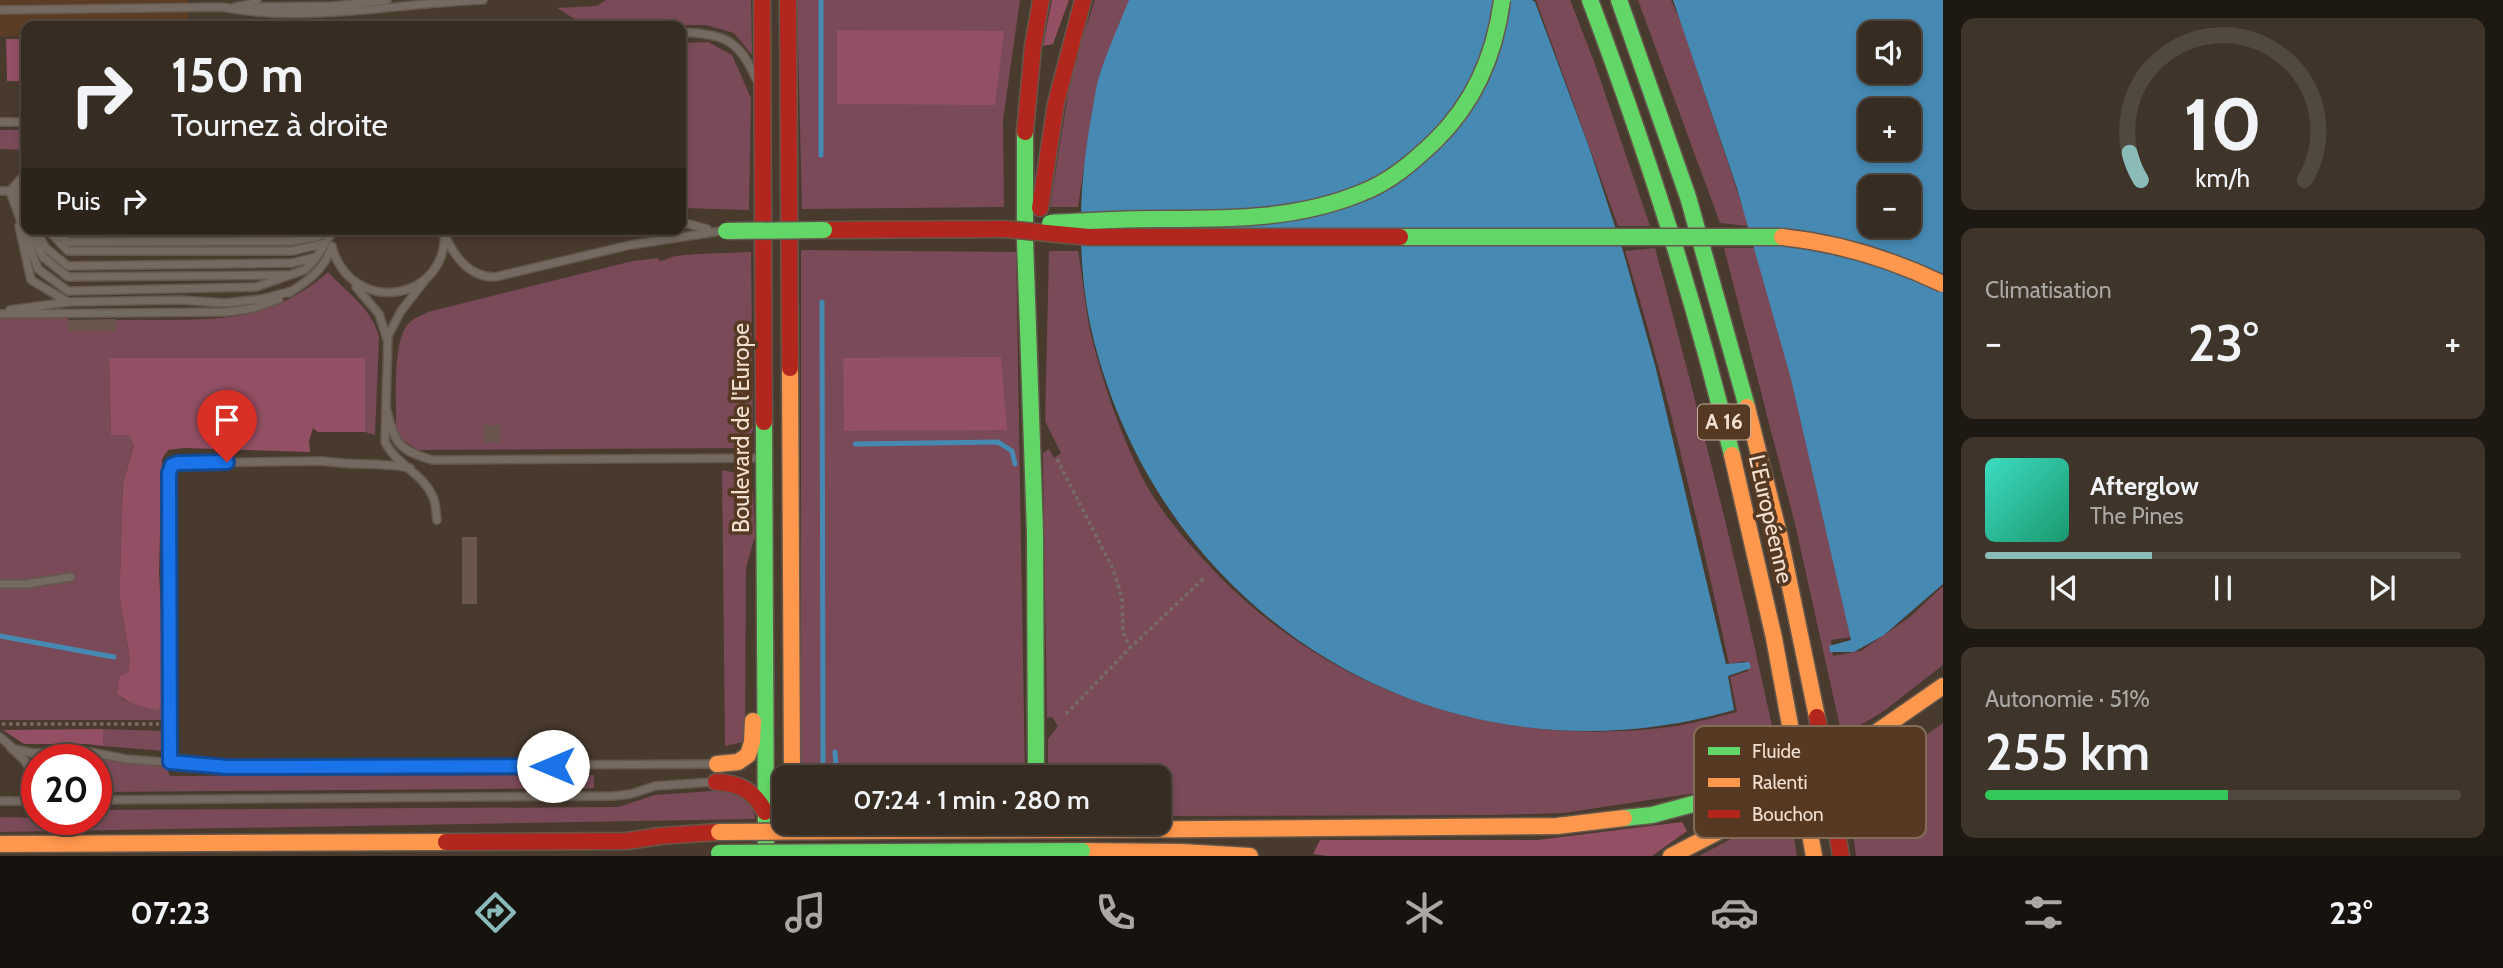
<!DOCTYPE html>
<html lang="fr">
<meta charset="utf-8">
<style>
:root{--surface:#372c22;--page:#3e342a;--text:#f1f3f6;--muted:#aaa7a5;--line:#514840;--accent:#8bbbb9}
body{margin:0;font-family:Cabin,sans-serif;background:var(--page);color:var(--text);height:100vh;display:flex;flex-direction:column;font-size:26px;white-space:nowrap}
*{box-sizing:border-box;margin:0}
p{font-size:23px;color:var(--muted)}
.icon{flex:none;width:38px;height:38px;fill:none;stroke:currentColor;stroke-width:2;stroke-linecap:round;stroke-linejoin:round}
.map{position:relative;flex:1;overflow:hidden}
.details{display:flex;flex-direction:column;gap:18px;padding:18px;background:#1e1813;width:560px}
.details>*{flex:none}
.top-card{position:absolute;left:21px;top:21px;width:665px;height:214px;border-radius:14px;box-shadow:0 4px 10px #0003,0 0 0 2px var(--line);background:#372c22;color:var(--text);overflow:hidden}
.buttons{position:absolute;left:1858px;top:21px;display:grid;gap:14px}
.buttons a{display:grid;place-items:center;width:63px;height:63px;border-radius:14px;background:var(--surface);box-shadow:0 4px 10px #0003,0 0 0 2px var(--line);font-size:35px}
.speed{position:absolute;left:21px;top:744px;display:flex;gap:14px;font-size:35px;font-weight:700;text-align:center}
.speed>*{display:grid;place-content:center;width:91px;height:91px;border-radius:50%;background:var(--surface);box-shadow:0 4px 10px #0003,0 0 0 2px var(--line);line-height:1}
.speed .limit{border:10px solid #d22;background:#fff;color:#111}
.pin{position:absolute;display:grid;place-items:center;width:60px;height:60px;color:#fff;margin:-72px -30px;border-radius:50% 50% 50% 0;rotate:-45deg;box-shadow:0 0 7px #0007}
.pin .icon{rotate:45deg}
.me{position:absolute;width:77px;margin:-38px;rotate:270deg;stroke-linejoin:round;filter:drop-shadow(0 0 5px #0008)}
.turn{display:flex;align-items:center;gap:24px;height:147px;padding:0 35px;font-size:32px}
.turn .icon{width:91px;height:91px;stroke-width:2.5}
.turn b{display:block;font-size:49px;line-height:60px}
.then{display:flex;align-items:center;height:66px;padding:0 35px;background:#0003;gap:14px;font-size:26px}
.big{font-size:52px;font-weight:600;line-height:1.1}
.details .tile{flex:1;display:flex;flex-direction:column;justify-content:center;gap:10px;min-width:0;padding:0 24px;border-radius:14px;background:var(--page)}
.details .dial{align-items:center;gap:0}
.dial svg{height:182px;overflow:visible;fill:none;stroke:var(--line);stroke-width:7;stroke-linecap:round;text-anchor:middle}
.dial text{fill:var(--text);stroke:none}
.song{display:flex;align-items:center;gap:21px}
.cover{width:84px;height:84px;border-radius:10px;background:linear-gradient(135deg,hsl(170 70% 55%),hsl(160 70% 35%))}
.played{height:7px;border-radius:4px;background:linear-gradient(90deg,var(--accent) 35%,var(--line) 35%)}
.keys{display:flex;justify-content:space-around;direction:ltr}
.heat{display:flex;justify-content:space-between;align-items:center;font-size:38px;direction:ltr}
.charge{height:10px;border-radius:5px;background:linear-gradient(90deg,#34c759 51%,var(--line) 0)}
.trip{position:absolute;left:772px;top:765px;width:399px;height:70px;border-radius:14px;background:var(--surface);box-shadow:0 4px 10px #0003,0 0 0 2px var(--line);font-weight:600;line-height:70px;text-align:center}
.menu{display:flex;height:112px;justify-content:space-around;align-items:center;background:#16120e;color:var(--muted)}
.menu .icon{width:49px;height:49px}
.menu .selected{color:var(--accent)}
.menu b{font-size:32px;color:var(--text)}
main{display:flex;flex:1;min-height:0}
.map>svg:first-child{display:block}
.built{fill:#5c3d24}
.green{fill:#7a4a58}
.forest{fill:#935065}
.water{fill:#4689b3;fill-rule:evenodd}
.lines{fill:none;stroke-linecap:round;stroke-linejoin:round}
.stream{stroke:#4689b3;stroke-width:5}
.building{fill:#6a564c}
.lane-casing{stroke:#64574c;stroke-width:10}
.fast-casing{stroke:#64574c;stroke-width:19}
.slow-casing{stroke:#64574c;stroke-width:19}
.jam-casing{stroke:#64574c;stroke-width:19}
.path{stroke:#776c64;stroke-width:3.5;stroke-dasharray:3.5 3.5;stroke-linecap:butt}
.lane{stroke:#756a61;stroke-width:7}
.fast{stroke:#63d668;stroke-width:16}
.slow{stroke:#ff974d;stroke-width:16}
.jam{stroke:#b3261e;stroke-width:16}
.fast-bridge-casing{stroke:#64574c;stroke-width:19;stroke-linecap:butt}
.slow-bridge-casing{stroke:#64574c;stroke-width:19;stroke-linecap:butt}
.jam-bridge-casing{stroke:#64574c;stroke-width:19;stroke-linecap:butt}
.fast-bridge{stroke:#63d668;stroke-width:16}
.slow-bridge{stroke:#ff974d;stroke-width:16}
.jam-bridge{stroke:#b3261e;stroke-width:16}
.route-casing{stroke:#114b97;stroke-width:18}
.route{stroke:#1a73e8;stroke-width:12}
.labels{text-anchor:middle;stroke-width:7;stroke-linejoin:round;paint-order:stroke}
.shield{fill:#553922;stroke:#c3ae9e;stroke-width:2}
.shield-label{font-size:21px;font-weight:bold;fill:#f2e0d3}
.street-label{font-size:23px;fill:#f2e0d3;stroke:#553922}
.key{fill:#553922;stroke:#846b57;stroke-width:2}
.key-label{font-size:19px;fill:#f2e0d3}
</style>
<main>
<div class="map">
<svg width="1943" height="856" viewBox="0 0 1943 856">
<rect width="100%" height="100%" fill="#493a2e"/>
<path class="built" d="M 0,0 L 188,0 L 188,26 L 26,26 L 26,36 L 0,36 Z"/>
<path class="green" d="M 606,0 L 751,0 L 752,55 L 734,33 L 706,25 L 586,26 L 557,8 L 597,6 Z
M 797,0 L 1020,0 L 1003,120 L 1004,207 L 802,209 Z
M 1095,0 L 1133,0 L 1090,126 L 1078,207 L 1050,207 L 1072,69 Z
M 1536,0 L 1570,0 L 1595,64 L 1650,226 L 1618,226 Z
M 1638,0 L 1671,0 L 1682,25 L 1749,226 L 1720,223 Z
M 708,42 L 732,55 L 751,98 L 749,210 L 681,208 L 681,43 Z
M 0,130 L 26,130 L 26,150 L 0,149 Z
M 1655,248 C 1701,419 1744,590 1780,764 L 1695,793 L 1564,813 L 1496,815 L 1159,816 L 1158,777 L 1048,777 L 1048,739 L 1058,726 L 1052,717 L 1047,718 L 1043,453 L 1049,449 L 1054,458 L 1061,453 L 1045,421 L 1049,251 L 1078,251 C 1083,279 1085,308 1091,335 C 1103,383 1120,434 1143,479 C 1162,515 1193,549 1221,578 C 1341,698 1503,748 1670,727 C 1693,724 1715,717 1737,712 L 1730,677 L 1748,671 L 1745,661 L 1729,664 C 1699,525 1667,387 1625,251 Z
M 1724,248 L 1755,248 L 1788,363 L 1851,637 L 1831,640 L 1833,656 L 1861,651 L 1910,617 L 1943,586 L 1943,665 L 1884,711 L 1842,736 L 1795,524 Z
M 801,250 L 1016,252 L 1025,777 L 801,777 Z
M 751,252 L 753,430 L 748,441 L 740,448 L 418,450 L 401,439 L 396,432 C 397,407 391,341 409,323 C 414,318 422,315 428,312 L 633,261 L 658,258 L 660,261 C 667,260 670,257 676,256 C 701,253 726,253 751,252 Z
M 328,272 C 347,293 372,308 379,337 L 375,435 L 365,432 L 365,358 L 109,358 L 111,434 L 129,435 L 134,446 L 123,483 L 120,578 L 120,600 L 130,660 L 128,673 L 117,694 L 124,700 L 158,710 L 165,699 L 164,720 L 0,720 L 0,316 L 68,317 L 69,331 L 115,331 L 116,320 C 196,318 263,330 328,272 Z
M 722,470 L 746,475 L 753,493 L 755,536 L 746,568 L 745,732 L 743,742 L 725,746 Z
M 1943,723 L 1943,856 L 1856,856 L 1846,779 L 1915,743 Z
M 103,729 L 165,731 L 165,751 L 103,746 Z
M 102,758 L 132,764 L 166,766 L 170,776 L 594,775 L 594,788 L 96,792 L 96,760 L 69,759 Z
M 727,790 C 742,796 753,802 755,819 L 0,832 L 0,817 L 96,819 L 96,810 L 618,807 L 655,795 Z
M 1789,808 L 1797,856 L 1699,856 Z"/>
<path class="forest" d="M 1052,0 L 1069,0 L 1053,44 L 1043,46 Z
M 837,30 L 1004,31 L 995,105 L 837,104 Z
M 6,39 L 26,39 L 26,81 L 7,81 Z
M 1001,357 L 1007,430 L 844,431 L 843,358 Z
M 109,358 L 365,358 L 365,432 L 318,432 L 313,428 L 309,441 L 310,452 L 184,448 L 168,450 L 162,459 L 159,571 L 165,699 L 158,710 C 143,707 129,704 117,694 L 120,676 L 128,673 L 130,660 L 120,600 L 120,578 L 123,483 L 134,446 L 129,435 L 111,435 Z
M 103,729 L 103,746 L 86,744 L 24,744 L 3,730 Z
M 1682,822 L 1687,831 L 1652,856 L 1327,856 L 1313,854 L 1320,840 L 1538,840 Z"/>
<path class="water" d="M 1129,0 L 1532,0 L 1535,2 L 1589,147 L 1623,251 L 1655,365 L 1726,664 L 1749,662 L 1751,668 L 1728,676 L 1734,710 C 1450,792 1167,627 1094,341 C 1076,269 1078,190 1091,118 C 1094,104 1095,90 1099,77 C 1107,51 1119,25 1129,0 Z
M 1673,0 L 1943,0 L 1943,584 L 1884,635 L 1854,652 L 1830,652 L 1829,646 L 1851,640 L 1791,379 L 1737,188 ZM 1871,33 L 1909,33 L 1909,72 L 1871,72 ZM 1871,110 L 1909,110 L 1909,149 L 1871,149 ZM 1871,187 L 1909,187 L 1909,226 L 1871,226 Z"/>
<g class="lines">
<path class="stream" d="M 821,155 L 821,0
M 822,302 L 823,763
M 855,444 L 998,442 L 1012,451 L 1015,464
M 0,636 L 114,657
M 835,752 L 836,765 L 844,777"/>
</g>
<path class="building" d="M 68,229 L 115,229 L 115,236 L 70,236 Z
M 116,319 L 116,331 L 68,331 L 68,320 Z
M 484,425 L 500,425 L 500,442 L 484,442 Z
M 462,537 L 477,537 L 477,604 L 462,604 Z"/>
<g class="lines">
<g class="lane-casing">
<path id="lane" d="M 222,7 C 308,24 396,3 483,0
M 235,7 L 251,4 L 257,0
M 247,7 L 334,6 L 387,0
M 0,10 L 223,7
M 681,32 C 723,35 738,37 756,79
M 0,122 L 26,122
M 14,189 L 26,183
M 0,191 L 26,191
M 10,191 L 38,269 L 68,291 L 256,287 L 304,270 L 314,261 L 331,234
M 10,191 L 26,173
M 11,191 L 26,205
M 18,203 L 26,216
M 681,222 L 707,229
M 19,226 L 31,280 L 68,302 L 179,300 L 225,303 L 262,299 L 292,291
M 29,229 L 43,257 L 68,277 L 286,275
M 35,229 L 46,248 L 68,266 L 292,263 L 316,257
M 47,229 L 68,251 L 293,251 L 325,243
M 54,229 L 68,242 L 292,241 L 317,237 L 329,229
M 445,236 C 455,257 469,277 495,277 L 630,245 L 721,231
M 332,247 C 352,318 451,301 444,229
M 426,279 L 401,311 L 388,336 L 385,442 C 396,465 423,473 433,497 C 436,504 436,512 437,520
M 356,287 L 379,314 L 387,339
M 289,293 C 309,280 324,270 332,246
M 10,310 L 68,302
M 0,314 L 227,312 L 254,308 L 279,299
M 387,411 C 395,444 399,450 432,460 L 764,458
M 0,584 L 26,584 L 71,577
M 0,737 L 14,749 L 32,753 L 90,752 L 126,759 L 227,767 L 716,764
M 11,748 L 24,760 L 37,780
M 170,762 L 169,473 L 171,465 L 178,463 L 323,461 C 352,466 381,462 410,468
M 96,800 L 613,796 L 631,794 L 655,786 L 713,782
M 0,801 L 37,801"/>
</g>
<g class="fast-casing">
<path id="fast" d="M 1590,0 C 1646,149 1695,300 1732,455
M 1619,0 L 1688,197 L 1747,407
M 1025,132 L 1025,241 L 1035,532 L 1036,777
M 764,422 L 766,846
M 1624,818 L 1652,815 L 1764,785"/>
</g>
<g class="slow-casing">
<path id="slow" d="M 790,368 L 792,777
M 1747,407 L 1780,538 L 1817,717
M 1732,455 L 1774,638 L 1814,856
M 1871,736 L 1943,686
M 717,764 L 738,762 L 748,755 L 752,742 L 753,721
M 1081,830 L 1557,826 L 1624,818
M 0,844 L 446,842
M 1082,851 L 1181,852 L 1250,856
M 1671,856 L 1766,807"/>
</g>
<g class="jam-casing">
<path id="jam" d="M 762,0 L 764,422
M 788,0 L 790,368
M 1025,132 L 1033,46 L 1041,0
M 1040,208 L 1056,103 L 1083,0
M 824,230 L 1005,229
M 1817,717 L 1841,856
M 716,782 C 740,783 754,791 765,812
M 446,842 L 627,841 L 660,836 L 719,832"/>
</g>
<path class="path" d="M 1057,459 L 1113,569 L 1122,598 L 1123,632 L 1130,648
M 1066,714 L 1130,648 L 1205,577
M 2,724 L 159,724"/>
<use href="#lane" class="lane"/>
<use href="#fast" class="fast"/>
<use href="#slow" class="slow"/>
<use href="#jam" class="jam"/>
<g class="fast-bridge-casing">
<path id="fast-bridge" d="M 1050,223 C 1086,221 1121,219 1157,219 C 1226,219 1296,220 1361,193 C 1390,182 1413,162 1435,141 C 1475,102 1495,55 1502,0
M 726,231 L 824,230
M 1400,237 L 1782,237
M 719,853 L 1082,851"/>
</g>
<g class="slow-bridge-casing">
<path id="slow-bridge" d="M 1782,237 C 1839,243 1891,259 1943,284
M 1764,785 L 1828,758
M 719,832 L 1081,830"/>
</g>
<g class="jam-bridge-casing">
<path id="jam-bridge" d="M 1005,229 L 1089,237 L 1400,237
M 1766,807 L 1872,752"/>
</g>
<use href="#fast-bridge" class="fast-bridge"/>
<use href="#slow-bridge" class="slow-bridge"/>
<use href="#jam-bridge" class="jam-bridge"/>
</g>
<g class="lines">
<g class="route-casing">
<path id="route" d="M 227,462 L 178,463 L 172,465 L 169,473 L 170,762 L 227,767 L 553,766"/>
</g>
<use href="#route" class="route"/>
</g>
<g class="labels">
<rect class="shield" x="1698" y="404.5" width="52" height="35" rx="5"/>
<g class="shield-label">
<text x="1724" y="429">A 16</text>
</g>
<g class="street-label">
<text transform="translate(741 428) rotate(-90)" y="8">Boulevard de l'Europe</text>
<text transform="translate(1771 519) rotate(77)" y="8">L'Européenne</text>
</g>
</g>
<rect x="1694" y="726" width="232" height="112" rx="10" class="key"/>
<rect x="1708" y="747" width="32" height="8" fill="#63d668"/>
<rect x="1708" y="778" width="32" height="9" fill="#ff974d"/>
<rect x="1708" y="810" width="32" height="8" fill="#b3261e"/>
<g class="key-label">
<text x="1752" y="758">Fluide</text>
<text x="1752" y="789">Ralenti</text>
<text x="1752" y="821">Bouchon</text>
</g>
</svg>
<div class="buttons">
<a><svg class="icon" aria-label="sound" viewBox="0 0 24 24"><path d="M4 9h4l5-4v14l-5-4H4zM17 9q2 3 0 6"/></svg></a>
<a>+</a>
<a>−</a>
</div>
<div class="speed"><div class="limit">20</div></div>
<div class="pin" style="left:227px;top:462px;background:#d93025"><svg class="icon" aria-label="arrive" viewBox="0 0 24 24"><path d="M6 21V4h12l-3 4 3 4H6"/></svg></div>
<svg class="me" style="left:553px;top:766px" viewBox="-20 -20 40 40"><circle r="19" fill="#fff"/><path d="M0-13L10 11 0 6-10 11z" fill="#1a73e8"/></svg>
<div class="trip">07:24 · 1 min · 280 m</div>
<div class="top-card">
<div class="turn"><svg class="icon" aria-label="right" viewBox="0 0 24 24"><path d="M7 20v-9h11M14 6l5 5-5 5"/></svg><div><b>150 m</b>Tournez à droite</div></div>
<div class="then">Puis<svg class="icon" aria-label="right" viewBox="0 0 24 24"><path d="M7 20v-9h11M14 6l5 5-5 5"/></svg></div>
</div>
</div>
<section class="details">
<div class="tile dial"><svg viewBox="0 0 100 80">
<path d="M14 69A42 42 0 1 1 86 69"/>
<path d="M14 69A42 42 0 0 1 9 57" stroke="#8bbbb9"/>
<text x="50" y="56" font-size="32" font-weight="700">10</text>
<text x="50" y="72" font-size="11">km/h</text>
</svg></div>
<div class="tile"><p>Climatisation</p>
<div class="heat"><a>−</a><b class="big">23°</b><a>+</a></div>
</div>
<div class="tile">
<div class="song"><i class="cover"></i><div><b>Afterglow</b><p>The Pines</p></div></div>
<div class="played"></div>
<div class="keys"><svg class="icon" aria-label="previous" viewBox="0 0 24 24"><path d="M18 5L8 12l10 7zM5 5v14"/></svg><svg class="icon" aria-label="pause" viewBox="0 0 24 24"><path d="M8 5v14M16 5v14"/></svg><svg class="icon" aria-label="next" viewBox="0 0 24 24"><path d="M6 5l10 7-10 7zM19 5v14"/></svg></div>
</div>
<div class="tile"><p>Autonomie · 51%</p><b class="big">255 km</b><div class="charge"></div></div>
</section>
</main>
<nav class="menu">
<b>07:23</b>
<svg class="icon selected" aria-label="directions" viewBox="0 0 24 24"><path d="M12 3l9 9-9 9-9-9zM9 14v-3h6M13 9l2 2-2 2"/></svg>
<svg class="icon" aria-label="music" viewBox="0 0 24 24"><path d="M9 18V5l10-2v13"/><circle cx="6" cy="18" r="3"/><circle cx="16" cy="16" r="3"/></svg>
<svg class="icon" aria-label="phone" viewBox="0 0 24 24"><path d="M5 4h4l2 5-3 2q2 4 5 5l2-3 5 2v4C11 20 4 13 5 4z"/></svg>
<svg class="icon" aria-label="climate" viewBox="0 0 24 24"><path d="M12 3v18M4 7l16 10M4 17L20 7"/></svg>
<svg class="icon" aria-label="car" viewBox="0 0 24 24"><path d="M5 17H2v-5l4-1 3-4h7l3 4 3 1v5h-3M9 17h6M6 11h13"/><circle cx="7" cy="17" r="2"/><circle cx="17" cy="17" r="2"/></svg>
<svg class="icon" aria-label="filters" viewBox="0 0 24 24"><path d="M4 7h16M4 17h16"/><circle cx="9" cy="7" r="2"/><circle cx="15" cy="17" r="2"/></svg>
<b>23°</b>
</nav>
